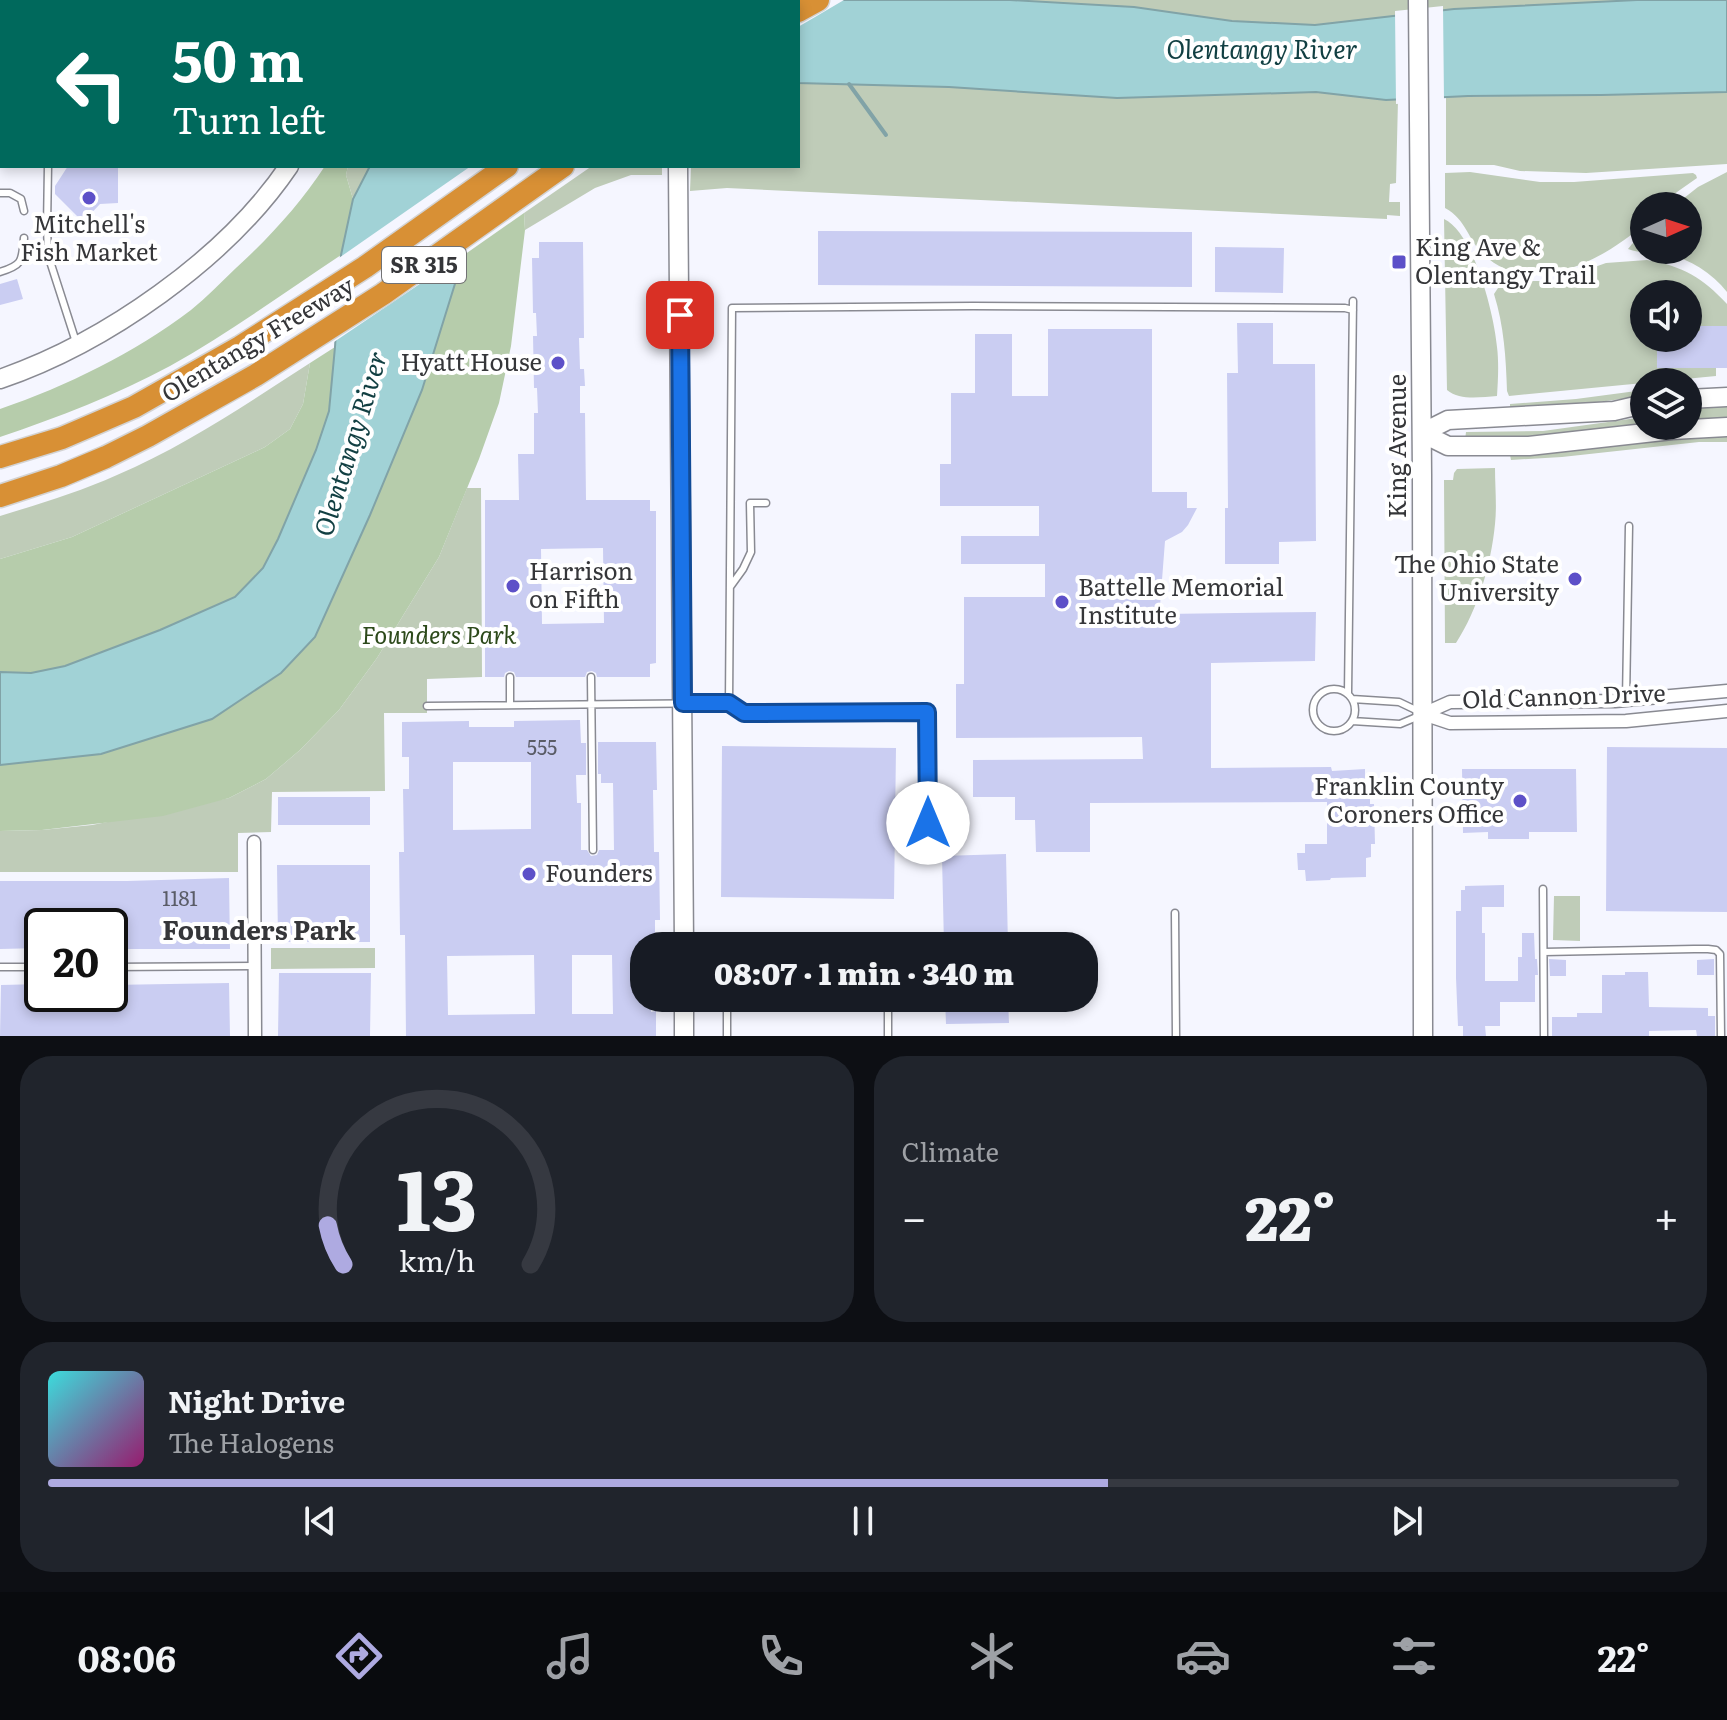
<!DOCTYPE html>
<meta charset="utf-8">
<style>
:root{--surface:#171b24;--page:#20242c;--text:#f1f3f6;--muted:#9ea1a6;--line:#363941;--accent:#aeaae1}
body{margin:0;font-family:Literata,serif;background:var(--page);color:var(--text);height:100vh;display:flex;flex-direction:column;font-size:30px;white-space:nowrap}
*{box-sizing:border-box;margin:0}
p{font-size:26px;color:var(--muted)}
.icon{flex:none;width:44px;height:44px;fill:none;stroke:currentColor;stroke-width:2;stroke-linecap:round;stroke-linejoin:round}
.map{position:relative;height:1036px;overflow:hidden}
.drawer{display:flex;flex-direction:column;gap:20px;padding:20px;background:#0d0f14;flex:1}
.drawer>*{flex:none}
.guide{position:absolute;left:0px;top:0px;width:800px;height:168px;box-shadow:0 4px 12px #0003;background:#00695c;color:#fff;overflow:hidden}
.needle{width:52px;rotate:87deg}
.tools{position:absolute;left:1630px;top:192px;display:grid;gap:16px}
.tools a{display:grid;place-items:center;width:72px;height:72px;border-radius:50%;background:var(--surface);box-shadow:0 4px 12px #0003;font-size:40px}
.speed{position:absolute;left:24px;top:908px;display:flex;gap:16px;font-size:40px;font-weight:700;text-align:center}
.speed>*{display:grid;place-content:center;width:104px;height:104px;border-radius:50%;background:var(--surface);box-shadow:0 4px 12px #0003;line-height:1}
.speed .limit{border:4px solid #111;border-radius:12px;background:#fff;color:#111}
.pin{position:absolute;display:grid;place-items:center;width:68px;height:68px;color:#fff;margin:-34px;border-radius:16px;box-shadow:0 4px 12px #0006}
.me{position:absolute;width:88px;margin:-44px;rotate:0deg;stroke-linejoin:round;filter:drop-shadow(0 0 6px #0008)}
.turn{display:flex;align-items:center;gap:28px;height:168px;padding:0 40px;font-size:36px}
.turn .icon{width:104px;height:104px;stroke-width:2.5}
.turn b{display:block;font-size:56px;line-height:68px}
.big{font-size:60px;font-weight:800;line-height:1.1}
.drawer .tile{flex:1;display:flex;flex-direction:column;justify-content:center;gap:12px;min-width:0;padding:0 28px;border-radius:32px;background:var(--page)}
.drawer .dial{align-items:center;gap:0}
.dial svg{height:208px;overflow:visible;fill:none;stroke:var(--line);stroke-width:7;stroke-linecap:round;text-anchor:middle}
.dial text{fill:var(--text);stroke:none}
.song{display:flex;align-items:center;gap:24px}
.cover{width:96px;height:96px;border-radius:12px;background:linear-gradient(135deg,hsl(180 70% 55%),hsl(320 70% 35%))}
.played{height:8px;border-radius:4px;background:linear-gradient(90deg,var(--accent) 65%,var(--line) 65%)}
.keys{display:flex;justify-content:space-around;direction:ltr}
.heat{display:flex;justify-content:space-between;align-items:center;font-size:44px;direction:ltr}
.drawer .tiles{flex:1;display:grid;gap:20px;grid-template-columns:1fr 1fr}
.tile:last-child{grid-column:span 2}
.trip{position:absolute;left:630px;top:932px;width:468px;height:80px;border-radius:32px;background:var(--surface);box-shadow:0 4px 12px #0003;font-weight:800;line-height:80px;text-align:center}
.menu{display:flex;height:128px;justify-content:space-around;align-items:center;background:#090b0e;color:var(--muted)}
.menu .icon{width:56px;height:56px}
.menu .selected{color:var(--accent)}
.menu b{font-size:36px;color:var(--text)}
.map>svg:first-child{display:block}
.green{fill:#bfccb8}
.forest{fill:#b6ccab}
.water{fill:#a1d2d6;stroke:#81a3a7;stroke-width:2}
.pier{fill:#f5f6ff}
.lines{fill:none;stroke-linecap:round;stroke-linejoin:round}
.stream{stroke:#81a3a7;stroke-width:4}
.building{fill:#cacdf2;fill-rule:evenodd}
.lane-casing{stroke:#898a92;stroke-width:9}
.street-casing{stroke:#898a92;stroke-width:15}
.secondary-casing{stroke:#898a92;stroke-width:21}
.highway-casing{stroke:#d3d3d3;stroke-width:25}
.lane{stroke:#fff;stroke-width:6}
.street{stroke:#fff;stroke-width:12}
.secondary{stroke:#fff;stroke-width:18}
.highway{stroke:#d89035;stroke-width:22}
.route-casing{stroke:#114b97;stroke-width:20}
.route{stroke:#1a73e8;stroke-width:14}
.poi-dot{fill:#5d50c8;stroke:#fff;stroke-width:3}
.labels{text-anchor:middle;stroke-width:8;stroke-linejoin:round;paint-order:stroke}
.number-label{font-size:20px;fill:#5a5c67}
.shield{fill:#fff;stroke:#727274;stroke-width:2}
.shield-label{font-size:22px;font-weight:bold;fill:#353639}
.poi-label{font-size:24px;fill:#353639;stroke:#fff;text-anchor:start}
.street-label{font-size:24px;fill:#353639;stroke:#fff}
.park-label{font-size:24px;font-style:italic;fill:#2c491a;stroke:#fff}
.water-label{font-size:26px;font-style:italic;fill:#113f42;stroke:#fff}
.neighbourhood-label{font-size:26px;font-weight:bold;fill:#353639;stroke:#fff}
</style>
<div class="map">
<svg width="1727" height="1036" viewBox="0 0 1727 1036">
<rect width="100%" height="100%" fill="#f5f6ff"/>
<path class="green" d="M 455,0 L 581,0 L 581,2 L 453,2 Z
M 1010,0 L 1637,0 L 1454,9 L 1315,25 L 1232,21 L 1134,7 Z
M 798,83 L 949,87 L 1117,98 L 1316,92 L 1386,100 L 1398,100 L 1396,183 L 1390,184 L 1389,202 L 1400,202 L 1400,216 L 1387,215 L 1387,219 L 727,188 L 690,191 L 691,166 L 798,166 Z
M 1727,92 L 1727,164 L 1586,173 L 1520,171 L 1494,165 L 1446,165 L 1446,97 Z
M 348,166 L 370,166 L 353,199 L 346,175 Z
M 592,166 L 662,166 L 662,175 L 631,175 L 595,188 L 525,230 L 524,213 Z
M 1470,172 L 1540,182 L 1574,182 L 1693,173 L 1696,175 L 1697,178 L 1677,192 L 1662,206 L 1644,206 L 1644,224 C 1604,260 1531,299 1484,255 C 1467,239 1467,220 1445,208 L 1445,173 Z
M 1727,172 L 1727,292 C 1712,273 1690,259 1667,254 C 1654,252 1640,254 1628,249 L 1632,244 L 1644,236 L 1644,250 L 1688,250 L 1688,206 L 1674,206 L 1698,187 Z
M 1444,219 C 1474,233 1494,314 1497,347 C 1499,363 1498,380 1497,396 C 1481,397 1460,401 1447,390 Z
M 1647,260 C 1683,266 1703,278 1727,304 L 1727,326 L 1700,326 L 1700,331 L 1688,331 L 1688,294 L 1644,294 L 1644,338 L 1657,338 L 1716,368 L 1716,376 L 1509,396 L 1507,391 C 1506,358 1504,326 1494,294 L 1500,285 L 1508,281 L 1555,281 L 1606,263 Z
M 310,363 L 303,404 L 290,429 L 265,447 L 72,537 L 0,559 L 0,516 C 39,504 79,492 117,475 C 185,446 248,403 310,363 Z
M 1644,390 L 1644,396 L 1576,405 L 1510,409 L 1510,404 L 1576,399 Z
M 1727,406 L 1727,421 L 1688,422 L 1688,408 Z
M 1644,417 L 1644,426 L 1549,438 L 1465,440 L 1466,432 L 1543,431 Z
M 1699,436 L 1727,436 L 1727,442 L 1699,442 L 1562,457 L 1511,460 L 1510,455 L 1559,452 Z
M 1495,468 C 1495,486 1497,506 1495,524 C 1491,565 1478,609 1456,643 L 1445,643 L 1444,480 L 1453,480 L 1454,473 L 1457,469 Z
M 467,488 L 481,488 L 482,677 L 427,679 L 427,713 L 384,713 L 385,791 L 272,792 L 271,832 L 238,833 L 238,872 L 0,872 L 0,831 L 42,830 L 92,825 L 229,798 L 266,779 L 300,750 L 339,710 L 377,658 L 439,557 Z
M 1554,896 L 1580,896 L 1580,941 L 1553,940 Z
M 271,948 L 375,948 L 375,968 L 271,969 Z"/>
<path class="forest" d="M 325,166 L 348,166 L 346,175 L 353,199 L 341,255 C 285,292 229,333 170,366 C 116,395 59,417 0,437 L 0,409 C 67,386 134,353 191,310 C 207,297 221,282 236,268 C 270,237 300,204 325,166 Z
M 524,213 L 525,230 L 511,346 L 499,403 L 479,459 L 439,557 L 377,658 L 339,710 L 300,750 L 266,779 L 229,798 L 163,816 L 42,830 L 0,831 L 0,765 L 101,754 L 212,719 L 281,673 L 315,637 L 370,515 L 422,390 L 464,255 Z
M 335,347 L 329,411 L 316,450 L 278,539 L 263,568 L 235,597 L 160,630 L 65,666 L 31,673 L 0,672 L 0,559 L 72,537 L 265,447 L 290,429 L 303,404 L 310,363 Z"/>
<path class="water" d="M 581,0 L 1010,0 L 1134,7 L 1232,21 L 1315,25 L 1454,9 L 1637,0 L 1727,0 L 1727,92 L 1601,95 L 1468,96 L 1386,100 L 1316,92 L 1117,98 L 949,87 L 798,83 L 798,2 L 581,2 Z
M 370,166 L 504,166 L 486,184 L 422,390 L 370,515 L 315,637 L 281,673 L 212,719 L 101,754 L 0,765 L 0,672 L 31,673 L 65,666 L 160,630 L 235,597 L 263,568 L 278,539 L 316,450 L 329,411 L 335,347 L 341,255 L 353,199 Z"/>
<path class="pier" d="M 708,0 L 844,0 L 798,27 L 798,2 L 705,2 Z
M 1443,6 L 1444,101 L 1396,104 L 1395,11 Z
M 471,166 L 508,166 L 490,186 L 470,250 L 331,344 L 336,260 Z"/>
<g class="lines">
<path class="stream" d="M 849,84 L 886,135"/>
</g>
<path class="building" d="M 68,166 L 118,166 L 118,203 L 100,204 L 83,222 L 55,194 L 55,186 Z
M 818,231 L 1192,232 L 1192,287 L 818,285 Z
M 539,242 L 583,242 L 584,338 L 579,338 L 580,369 L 584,369 L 585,386 L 580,386 L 580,413 L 585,413 L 586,500 L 650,500 L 650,511 L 656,511 L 656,663 L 650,664 L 650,677 L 597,677 L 596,673 L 592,671 L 587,672 L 585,677 L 516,677 L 514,672 L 509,671 L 505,673 L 504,677 L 485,677 L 485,500 L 519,500 L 518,454 L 534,454 L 534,413 L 538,413 L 537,388 L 534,388 L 533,336 L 537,336 L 536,313 L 533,313 L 532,258 L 539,258 ZM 603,548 L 604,623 L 542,624 L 541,549 Z
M 1215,247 L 1284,248 L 1283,293 L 1215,292 Z
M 17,279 L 23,299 L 0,305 L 0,284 Z
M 1237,323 L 1273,323 L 1273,364 L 1315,364 L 1316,541 L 1279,542 L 1279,564 L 1225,564 L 1225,508 L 1228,508 L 1227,373 L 1238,373 Z
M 1700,326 L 1727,326 L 1727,368 L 1657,368 L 1657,338 L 1688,338 L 1688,331 L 1700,331 Z
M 1048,329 L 1152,329 L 1152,492 L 1187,492 L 1187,508 L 1197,508 L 1188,525 L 1182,532 L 1165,541 L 1160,606 L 1164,606 L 1164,614 L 1316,612 L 1315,661 L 1211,663 L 1211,768 L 1331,767 L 1332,771 L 1365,769 L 1365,790 L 1370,791 L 1370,804 L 1374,804 L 1375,844 L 1371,844 L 1371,857 L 1366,858 L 1366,877 L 1331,878 L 1330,880 L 1306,881 L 1305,870 L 1298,870 L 1297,853 L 1305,853 L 1305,844 L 1327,844 L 1327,802 L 1090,803 L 1090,852 L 1036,852 L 1035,820 L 1015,820 L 1015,797 L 973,797 L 973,760 L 1143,759 L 1142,737 L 956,738 L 956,684 L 964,684 L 964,597 L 1045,597 L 1045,564 L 961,564 L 961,536 L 1039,536 L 1039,506 L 940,506 L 940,464 L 951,464 L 951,393 L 975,393 L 975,334 L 1012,334 L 1012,396 L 1048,396 Z
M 580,720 L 581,743 L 586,743 L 586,775 L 576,775 L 577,803 L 581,803 L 581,850 L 587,850 L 591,856 L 597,855 L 599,850 L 614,850 L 613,783 L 601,783 L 601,774 L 598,774 L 598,742 L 656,742 L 657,790 L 653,790 L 654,852 L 659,852 L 660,920 L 655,920 L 655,946 L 644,946 L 644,998 L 651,998 L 651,1012 L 656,1011 L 656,1036 L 406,1036 L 405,935 L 400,935 L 399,852 L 404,852 L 403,789 L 409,789 L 409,757 L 402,757 L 402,722 L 469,721 L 469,727 L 514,727 L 514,721 ZM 453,762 L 531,762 L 531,829 L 453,830 ZM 534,955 L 535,1014 L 448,1015 L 447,956 ZM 572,955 L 612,955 L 613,1014 L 572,1014 Z
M 722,746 L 896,748 L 894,899 L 721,897 Z
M 1607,747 L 1727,748 L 1727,912 L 1606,911 Z
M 1462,769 L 1576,769 L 1577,832 L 1529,832 L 1529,839 L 1488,839 L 1488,832 L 1463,833 Z
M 278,797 L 370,797 L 370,825 L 278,825 Z
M 1006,854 L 1008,946 L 944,946 L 942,856 Z
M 277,865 L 370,865 L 370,942 L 278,942 Z
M 229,878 L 230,949 L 110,949 L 110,921 L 82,921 L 82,920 L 42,920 L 42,948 L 0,949 L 0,881 L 127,881 Z
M 1504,885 L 1504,907 L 1482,907 L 1482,933 L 1485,933 L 1485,981 L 1518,981 L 1518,957 L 1522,957 L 1522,933 L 1534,933 L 1535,959 L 1537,959 L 1538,975 L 1535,975 L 1535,1002 L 1500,1002 L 1500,1026 L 1485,1026 L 1486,1036 L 1463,1036 L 1463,1026 L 1458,1026 L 1456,978 L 1456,911 L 1461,911 L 1461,890 L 1465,890 L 1465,886 Z
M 1549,959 L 1566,960 L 1566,976 L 1550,976 Z
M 1714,959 L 1714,975 L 1697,975 L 1697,960 Z
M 1625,972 L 1648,972 L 1649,1007 L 1708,1008 L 1708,1016 L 1715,1016 L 1715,1036 L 1697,1036 L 1696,1030 L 1649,1031 L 1649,1036 L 1552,1036 L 1552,1017 L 1577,1017 L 1577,1013 L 1602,1013 L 1602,975 L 1625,975 Z
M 279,973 L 371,973 L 370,1036 L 278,1036 Z
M 229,983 L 230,1036 L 0,1036 L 1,985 L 42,984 L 42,994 L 110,994 L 110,985 Z
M 945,998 L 1008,998 L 1009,1023 L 946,1024 Z"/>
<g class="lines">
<g class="lane-casing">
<path id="lane" d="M 57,0 L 58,2
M 212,0 L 215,2
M 347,0 L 350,2
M 122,2 L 123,0
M 163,2 L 164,0
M 204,2 L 205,0
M 0,20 L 2,19
M 0,54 L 2,54
M 0,87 L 2,87
M 0,162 L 2,162
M 48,166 L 47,227 L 48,255 L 76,342
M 0,193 L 10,193 L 21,199 L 24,211
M 0,272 C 23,265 22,261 24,238
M 730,587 L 743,569 L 751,552 L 750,503 L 766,503
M 510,677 L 510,705
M 591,677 L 593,850
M1313 710a21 21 0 1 1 42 0a21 21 0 1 1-42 0Z
M 1348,693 L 1353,301
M 1352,699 L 1399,702 L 1420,712
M 1626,700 L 1629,526
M 729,703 L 744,713 L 927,712 L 928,823
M 427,706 L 729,703 L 732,308 L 973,306 L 1345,308 L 1353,310
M 1352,721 L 1400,724 L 1419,716
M 1543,889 L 1544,1036
M 1175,913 L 1176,1036
M 727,946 L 727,942 L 888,942 L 888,946
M 1544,952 L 1694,949 L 1708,949 L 1716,950 L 1720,954 L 1721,1036
M 0,967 L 42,967
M 110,967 L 255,966
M 727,1036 L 727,998
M 888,1036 L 888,998"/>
</g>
<g class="street-casing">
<path id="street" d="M 1423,714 L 1450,702 L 1615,701 L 1727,691
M 1423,714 L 1450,723 L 1626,721 L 1727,711
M 254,842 L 255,1036"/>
</g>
<g class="secondary-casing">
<path id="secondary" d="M 676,0 L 677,2
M 1418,0 L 1422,474 L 1423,1036
M 397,2 L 398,0
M 678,166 L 684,946
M 0,379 C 105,343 226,259 289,166
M 1688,399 L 1727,397
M 1422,433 L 1448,446 L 1529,446 L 1672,430 L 1727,427
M 1422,433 L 1448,420 L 1614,411 L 1644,404
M 684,998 L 684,1036"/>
</g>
<g class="highway-casing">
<path id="highway" d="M 749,2 L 752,0
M 798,11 L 818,0
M 0,457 L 62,438 L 134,407 L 240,347 L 365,267 L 507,166
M 0,496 L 61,476 L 106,457 L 148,436 L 256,375 L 383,294 L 563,166"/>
</g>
<use href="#lane" class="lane"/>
<use href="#street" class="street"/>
<use href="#secondary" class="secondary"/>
<use href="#highway" class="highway"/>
</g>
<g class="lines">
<g class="route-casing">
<path id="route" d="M 680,315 L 683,703 L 729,703 L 744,713 L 927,712 L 928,823"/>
</g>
<use href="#route" class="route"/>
</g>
<g class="poi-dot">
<circle cx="89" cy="198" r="8"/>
<rect x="1391" y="254" width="16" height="16" rx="4"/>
<circle cx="558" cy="363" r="8"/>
<circle cx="1575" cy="579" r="8"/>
<circle cx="513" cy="586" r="8"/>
<circle cx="1062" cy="602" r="8"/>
<circle cx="1520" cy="801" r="8"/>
<circle cx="529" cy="874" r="8"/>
</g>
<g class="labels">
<g class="number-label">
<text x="542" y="755">555</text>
<text x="180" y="906">1181</text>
</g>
<rect class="shield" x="382" y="247" width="84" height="36" rx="6"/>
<g class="shield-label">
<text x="424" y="273">SR 315</text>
</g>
<g class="poi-label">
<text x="89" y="233" text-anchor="middle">Mitchell's<tspan x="89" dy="28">Fish Market</tspan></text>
<text x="1415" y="256">King Ave &amp;<tspan x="1415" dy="28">Olentangy Trail</tspan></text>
<text x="542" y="371" text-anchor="end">Hyatt House</text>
<text x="1559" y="573" text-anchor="end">The Ohio State<tspan x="1559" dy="28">University</tspan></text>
<text x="529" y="580">Harrison<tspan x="529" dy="28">on Fifth</tspan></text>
<text x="1078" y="596">Battelle Memorial<tspan x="1078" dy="28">Institute</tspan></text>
<text x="1504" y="795" text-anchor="end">Franklin County<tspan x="1504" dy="28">Coroners Office</tspan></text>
<text x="545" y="882">Founders</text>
</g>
<g class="street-label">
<text transform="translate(258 340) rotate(-31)" y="8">Olentangy Freeway</text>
<text transform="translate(1398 446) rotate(-90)" y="8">King Avenue</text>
<text transform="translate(1564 697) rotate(-2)" y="8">Old Cannon Drive</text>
</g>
<g class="park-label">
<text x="439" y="644">Founders Park</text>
</g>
<g class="water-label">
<text x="1262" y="59">Olentangy River</text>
<text transform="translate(351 444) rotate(-73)" y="9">Olentangy River</text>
</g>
<g class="neighbourhood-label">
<text x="259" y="940">Founders Park</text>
</g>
</g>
</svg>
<div class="tools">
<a><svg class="needle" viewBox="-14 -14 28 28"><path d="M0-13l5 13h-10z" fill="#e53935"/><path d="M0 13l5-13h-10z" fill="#9ea1a6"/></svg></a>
<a><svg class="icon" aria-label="sound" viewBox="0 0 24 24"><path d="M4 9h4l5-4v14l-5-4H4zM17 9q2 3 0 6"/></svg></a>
<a><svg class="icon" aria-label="layers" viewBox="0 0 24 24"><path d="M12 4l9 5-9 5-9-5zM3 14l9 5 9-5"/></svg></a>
</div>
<div class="speed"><div class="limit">20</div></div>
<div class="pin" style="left:680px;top:315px;background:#d93025"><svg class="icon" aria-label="arrive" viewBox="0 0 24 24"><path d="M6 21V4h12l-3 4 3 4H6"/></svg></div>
<svg class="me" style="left:928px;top:823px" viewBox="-20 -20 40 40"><circle r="19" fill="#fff"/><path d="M0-13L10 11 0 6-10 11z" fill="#1a73e8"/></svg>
<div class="trip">08:07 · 1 min · 340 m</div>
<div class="guide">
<div class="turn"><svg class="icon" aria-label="left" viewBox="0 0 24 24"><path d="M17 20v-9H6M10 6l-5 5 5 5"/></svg><div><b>50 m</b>Turn left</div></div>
</div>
</div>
<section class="drawer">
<div class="tiles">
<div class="tile dial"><svg viewBox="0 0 100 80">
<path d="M14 69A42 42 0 1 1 86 69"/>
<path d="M14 69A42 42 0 0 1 8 54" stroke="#aeaae1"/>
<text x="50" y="56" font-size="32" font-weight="700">13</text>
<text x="50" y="72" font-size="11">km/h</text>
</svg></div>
<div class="tile"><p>Climate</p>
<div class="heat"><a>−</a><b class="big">22°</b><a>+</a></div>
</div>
<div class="tile">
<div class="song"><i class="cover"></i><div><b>Night Drive</b><p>The Halogens</p></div></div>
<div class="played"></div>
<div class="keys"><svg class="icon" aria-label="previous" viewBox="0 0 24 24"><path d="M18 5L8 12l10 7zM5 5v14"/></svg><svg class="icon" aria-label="pause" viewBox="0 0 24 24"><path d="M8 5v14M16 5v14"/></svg><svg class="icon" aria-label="next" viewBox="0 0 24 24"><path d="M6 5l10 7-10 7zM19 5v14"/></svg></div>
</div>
</div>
</section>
<nav class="menu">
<b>08:06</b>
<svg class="icon selected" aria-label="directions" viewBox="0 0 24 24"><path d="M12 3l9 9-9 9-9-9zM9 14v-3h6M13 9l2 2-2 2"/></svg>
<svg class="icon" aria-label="music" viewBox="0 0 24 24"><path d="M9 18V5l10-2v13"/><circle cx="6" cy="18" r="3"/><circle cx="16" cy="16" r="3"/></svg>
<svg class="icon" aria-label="phone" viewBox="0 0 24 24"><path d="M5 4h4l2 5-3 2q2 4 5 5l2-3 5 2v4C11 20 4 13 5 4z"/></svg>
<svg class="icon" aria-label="climate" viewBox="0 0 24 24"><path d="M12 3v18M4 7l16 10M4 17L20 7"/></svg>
<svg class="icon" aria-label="car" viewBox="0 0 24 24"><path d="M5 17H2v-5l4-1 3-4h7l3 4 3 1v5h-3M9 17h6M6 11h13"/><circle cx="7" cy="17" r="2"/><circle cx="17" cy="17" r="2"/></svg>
<svg class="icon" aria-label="filters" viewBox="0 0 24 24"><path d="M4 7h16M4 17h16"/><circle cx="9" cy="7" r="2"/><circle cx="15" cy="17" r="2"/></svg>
<b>22°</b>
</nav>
